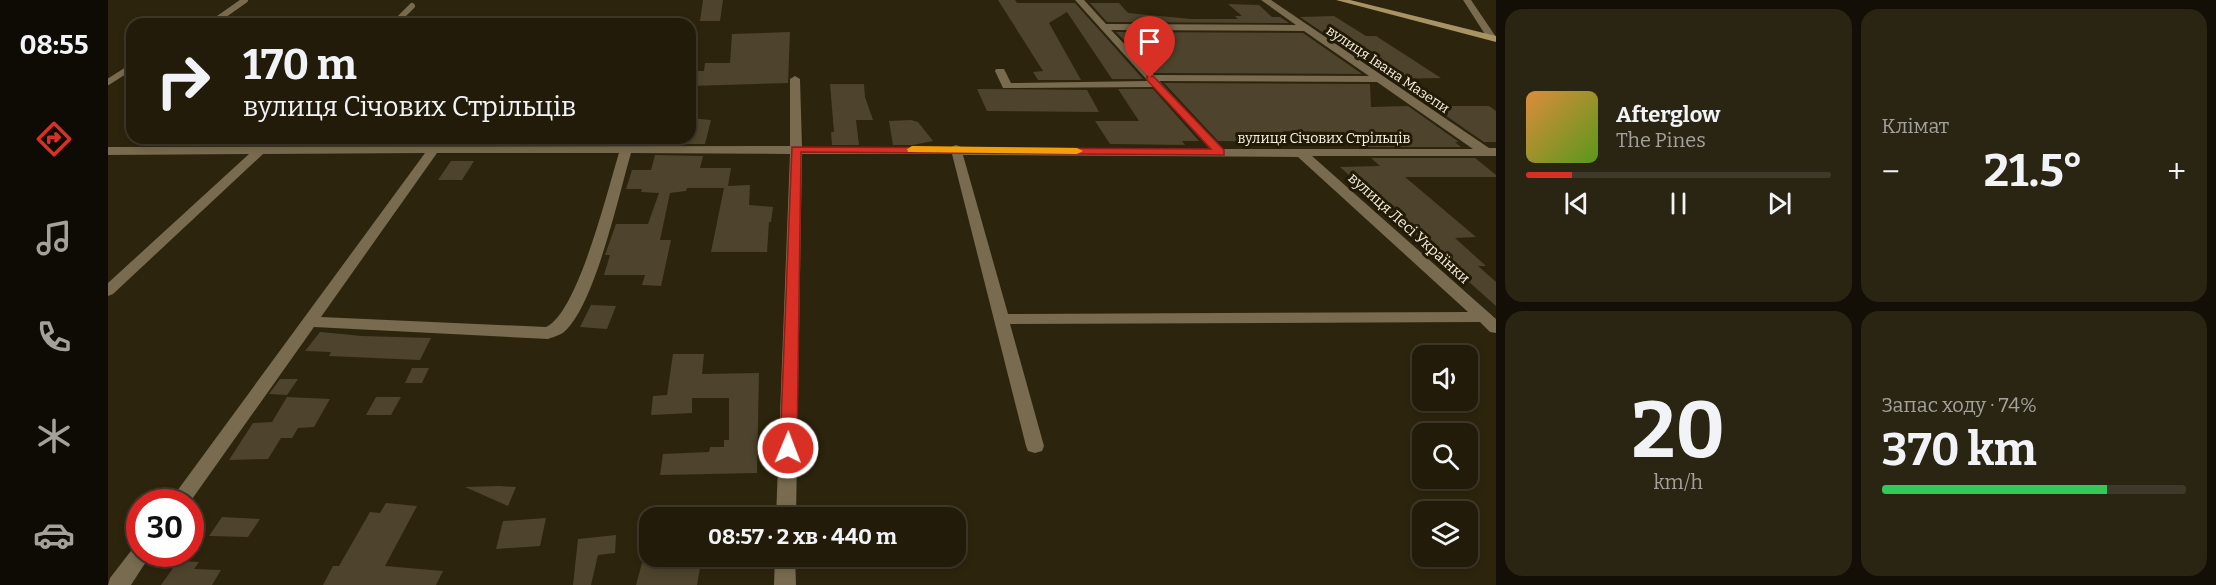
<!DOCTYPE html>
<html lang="uk">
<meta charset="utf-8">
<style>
:root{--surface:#221b0a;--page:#2a2413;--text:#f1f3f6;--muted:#a2a19c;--line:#3f392b;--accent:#d93025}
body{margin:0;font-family:Bitter,serif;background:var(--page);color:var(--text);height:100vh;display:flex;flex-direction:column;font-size:22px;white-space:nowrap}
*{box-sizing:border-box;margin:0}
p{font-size:20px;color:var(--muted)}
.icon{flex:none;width:33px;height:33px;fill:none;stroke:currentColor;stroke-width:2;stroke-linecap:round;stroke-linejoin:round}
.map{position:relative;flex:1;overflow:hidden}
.panel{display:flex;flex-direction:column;gap:9px;padding:9px;background:#130f06;width:720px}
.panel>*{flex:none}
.hud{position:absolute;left:18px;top:18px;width:570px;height:126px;border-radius:18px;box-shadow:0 3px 9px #0003,0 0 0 2px var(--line);background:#221b0a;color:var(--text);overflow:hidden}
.controls{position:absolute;left:1304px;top:345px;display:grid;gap:12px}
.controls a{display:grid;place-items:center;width:66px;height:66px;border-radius:12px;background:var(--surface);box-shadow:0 3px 9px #0003,0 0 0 2px var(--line);font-size:30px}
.speed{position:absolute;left:18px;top:489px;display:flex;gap:12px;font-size:30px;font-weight:700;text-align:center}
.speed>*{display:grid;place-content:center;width:78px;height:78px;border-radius:50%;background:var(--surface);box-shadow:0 3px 9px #0003,0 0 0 2px var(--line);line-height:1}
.speed .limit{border:9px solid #d22;background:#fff;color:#111}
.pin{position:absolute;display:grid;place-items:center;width:51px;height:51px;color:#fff;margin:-62px -26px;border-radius:50% 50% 50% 0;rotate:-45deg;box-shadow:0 0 6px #0007}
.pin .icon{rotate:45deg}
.me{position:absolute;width:66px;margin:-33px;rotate:1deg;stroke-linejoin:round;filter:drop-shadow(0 0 4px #0008)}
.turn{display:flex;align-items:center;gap:21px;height:126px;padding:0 18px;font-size:27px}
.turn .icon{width:78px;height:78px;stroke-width:2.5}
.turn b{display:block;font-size:42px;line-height:51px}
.big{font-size:45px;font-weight:700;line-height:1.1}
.panel .widget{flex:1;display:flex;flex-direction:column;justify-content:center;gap:9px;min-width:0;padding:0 21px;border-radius:18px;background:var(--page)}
.panel .dial{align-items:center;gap:0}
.dial b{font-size:78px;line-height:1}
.song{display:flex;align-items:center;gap:18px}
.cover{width:72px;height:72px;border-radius:9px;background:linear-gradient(135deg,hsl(30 70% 55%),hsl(90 70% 35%))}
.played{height:6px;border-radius:3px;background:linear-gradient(90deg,var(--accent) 15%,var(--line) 15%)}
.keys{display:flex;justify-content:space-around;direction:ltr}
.heat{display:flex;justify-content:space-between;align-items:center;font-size:33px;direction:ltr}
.charge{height:9px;border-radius:4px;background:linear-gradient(90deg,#34c759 74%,var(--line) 0)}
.panel .tiles{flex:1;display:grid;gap:9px;grid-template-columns:repeat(2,1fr)}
.trip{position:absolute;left:531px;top:507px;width:327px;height:60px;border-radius:18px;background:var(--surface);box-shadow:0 3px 9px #0003,0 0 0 2px var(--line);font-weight:700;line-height:60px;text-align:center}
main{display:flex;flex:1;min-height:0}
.menu{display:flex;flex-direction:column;width:108px;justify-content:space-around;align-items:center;background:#0e0b04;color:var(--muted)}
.menu .icon{width:42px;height:42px}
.menu .selected{color:var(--accent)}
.menu b{font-size:27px;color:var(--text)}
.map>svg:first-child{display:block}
.building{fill:#4e442d}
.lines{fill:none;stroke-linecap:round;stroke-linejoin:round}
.lane{stroke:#786b4f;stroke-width:6}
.street{fill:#786b4f;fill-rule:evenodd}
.secondary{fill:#a89364;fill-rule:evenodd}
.route{fill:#d93025;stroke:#8d1f18;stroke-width:1.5}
.slow{fill:#f59e0b}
.labels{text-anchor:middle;stroke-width:6;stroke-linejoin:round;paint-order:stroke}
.far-street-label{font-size:14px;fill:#f6efe2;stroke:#231a05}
.street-label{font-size:15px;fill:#f6efe2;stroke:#231a05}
</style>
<main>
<nav class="menu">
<b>08:55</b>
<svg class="icon selected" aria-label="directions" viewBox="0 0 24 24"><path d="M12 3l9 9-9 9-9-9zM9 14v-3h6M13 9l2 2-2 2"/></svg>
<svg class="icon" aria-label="music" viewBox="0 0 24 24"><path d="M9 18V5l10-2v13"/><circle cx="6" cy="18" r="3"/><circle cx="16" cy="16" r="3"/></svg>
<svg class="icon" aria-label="phone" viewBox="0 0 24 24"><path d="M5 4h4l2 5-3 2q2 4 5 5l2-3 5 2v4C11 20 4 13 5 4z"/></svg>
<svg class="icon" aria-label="climate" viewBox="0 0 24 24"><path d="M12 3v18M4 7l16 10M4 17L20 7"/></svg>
<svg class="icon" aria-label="car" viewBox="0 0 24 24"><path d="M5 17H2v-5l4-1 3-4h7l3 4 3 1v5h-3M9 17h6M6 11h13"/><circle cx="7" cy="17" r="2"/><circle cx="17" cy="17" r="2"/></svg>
</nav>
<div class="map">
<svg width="1388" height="585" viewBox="0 0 1388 585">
<rect width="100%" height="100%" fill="#2d240d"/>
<path class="building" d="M 595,0 L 615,0 L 612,21 L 592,21 Z
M 890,0 L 907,0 L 909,3 L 967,3 L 1035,79 L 1004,79 L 959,12 L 941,23 L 973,80 L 930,80 L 925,72 L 935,71 Z
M 982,3 L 1011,3 L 1020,13 L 1083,19 L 1130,19 L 1127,16 L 1134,16 L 1120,4 L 1151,5 L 1164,17 L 1172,17 L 1181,23 L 999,22 Z
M 1226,16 L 1258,36 L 1268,36 L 1333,78 L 1284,79 L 1192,17 Z
M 682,32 L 680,83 L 582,86 L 582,71 L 596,71 L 597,63 L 622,63 L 624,34 Z
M 1008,32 L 1195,33 L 1254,74 L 1047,73 Z
M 1056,83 L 1262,84 L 1263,107 L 1300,106 L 1351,142 L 1347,142 L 1353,147 L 1251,147 L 1235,132 L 1175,131 L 1188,142 L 1110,141 Z
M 722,84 L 756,84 L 757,97 L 765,120 L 748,120 L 751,145 L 724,145 L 723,132 L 726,132 Z
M 869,89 L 979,90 L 991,112 L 879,111 Z
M 1010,89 L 1045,89 L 1091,141 L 1074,141 L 1077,145 L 1002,144 L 987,121 L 1031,121 Z
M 1324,106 L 1381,106 L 1388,111 L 1388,142 L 1376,142 Z
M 582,118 L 603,120 L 597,144 L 549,144 L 550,138 L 582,138 Z
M 803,120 L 810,122 L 825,141 L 805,145 L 785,145 L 781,121 Z
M 547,155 L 595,156 L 592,168 L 623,168 L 620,186 L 642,185 L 641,205 L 665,207 L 663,222 L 661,222 L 659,252 L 603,252 L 616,188 L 579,188 L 578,191 L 562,193 L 552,240 L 563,240 L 553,286 L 534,285 L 537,275 L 496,275 L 502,255 L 497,255 L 508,224 L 540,224 L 551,193 L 533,192 L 534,189 L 518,189 L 524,170 L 543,170 Z
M 1263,158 L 1367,158 L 1388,175 L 1388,177 L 1297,177 L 1368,237 L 1347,238 L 1378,266 L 1370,266 L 1388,282 L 1388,306 L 1232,167 L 1272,166 Z
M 343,161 L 366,161 L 354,180 L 330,180 Z
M 483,305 L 508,306 L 499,329 L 472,327 Z
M 212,332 L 254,336 L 323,338 L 312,360 L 221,356 L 223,352 L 197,351 Z
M 565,354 L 596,354 L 594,374 L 651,373 L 649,473 L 552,475 L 555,454 L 601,452 L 602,447 L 616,447 L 616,440 L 621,440 L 621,398 L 584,398 L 584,413 L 543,415 L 545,396 L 559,395 Z
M 304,368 L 321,368 L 314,383 L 297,383 Z
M 172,379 L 190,379 L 179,395 L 161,394 Z
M 179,397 L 222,399 L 206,427 L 190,428 L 184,438 L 173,438 L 160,459 L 121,460 L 145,423 L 164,422 Z
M 268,397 L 293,397 L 283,415 L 258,415 Z
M 391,486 L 408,487 L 400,506 L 357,487 Z
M 278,503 L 309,506 L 277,566 L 335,571 L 328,585 L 215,585 L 225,566 L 231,566 L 262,512 L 272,513 Z
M 114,517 L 152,519 L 140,537 L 101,536 Z
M 438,518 L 432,546 L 388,549 L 395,521 Z
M 508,535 L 507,553 L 490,555 L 483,585 L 465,585 L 470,539 Z
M 70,561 L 91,562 L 86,569 L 113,570 L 104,585 L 53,585 Z
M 534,563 L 592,568 L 589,585 L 528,585 Z"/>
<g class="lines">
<path class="lane" d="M 103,24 L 137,0
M 286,24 L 304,6
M 0,82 L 22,68"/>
<path class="street" d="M 967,0 L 976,0 L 998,24 L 1188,25 L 1153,0 L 1163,0 L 1381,148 L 1388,148 L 1388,156 L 1204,156 L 1388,319 L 1388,333 L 1382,332 L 1372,322 L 902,324 L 936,446 L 934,451 L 927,453 L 920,451 L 918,446 L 844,154 L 694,154 L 688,518 L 668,518 L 682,154 L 523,153 C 511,194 487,304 457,331 C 453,335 445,337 440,339 L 206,327 L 82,502 L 61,502 L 317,153 L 155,154 L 5,294 L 0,296 L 0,283 L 141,154 L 0,155 L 0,147 L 682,146 L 682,79 L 687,76 L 692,79 L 694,147 L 843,147 L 848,145 L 853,147 L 1102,149 L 1046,87 L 895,88 L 887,71 L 888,69 L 896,69 L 903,83 L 1040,81 ZM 1003,30 L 1196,31 L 1261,76 L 1046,75 ZM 1051,81 L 1269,82 L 1365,149 L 1115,149 ZM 329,153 L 511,153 C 500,188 470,313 438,327 L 213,317 ZM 855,155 L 1190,157 L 1360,312 L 900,314 Z
M 1355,0 L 1363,0 L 1388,37 L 1386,39 L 1380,39 Z
M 32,545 L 32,554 L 43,554 L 23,585 L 0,585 L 2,578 L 26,547 Z
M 667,556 L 687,556 L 688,585 L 666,585 Z"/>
<path class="secondary" d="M 1228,0 L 1242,0 L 1388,36 L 1388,42 Z"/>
</g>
<path class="route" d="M 1039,76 L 1045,76 L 1116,150 L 1116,155 L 693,152 L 689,448 L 686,453 L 680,455 L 674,453 L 672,448 L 684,147 L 1103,149 L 1039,80 Z"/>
<path class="slow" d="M 804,146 L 969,148 L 975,151 L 969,154 L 800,152 L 799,149 Z"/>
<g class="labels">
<g class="far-street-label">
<text transform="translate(1280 69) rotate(34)" y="5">вулиця Івана Мазепи</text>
<text x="1216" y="143">вулиця Січових Стрільців</text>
</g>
<g class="street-label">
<text transform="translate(1301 228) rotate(42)" y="5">вулиця Лесі Українки</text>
</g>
</g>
</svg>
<div class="controls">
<a><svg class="icon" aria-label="sound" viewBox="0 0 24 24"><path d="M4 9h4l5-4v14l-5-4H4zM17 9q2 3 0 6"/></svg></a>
<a><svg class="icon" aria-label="search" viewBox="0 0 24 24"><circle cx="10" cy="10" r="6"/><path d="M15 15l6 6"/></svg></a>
<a><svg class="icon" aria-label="layers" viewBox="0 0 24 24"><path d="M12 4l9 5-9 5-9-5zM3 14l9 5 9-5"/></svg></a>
</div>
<div class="speed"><div class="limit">30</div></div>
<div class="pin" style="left:1042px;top:78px;background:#d93025"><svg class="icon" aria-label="arrive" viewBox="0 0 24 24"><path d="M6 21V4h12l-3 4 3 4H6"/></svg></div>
<svg class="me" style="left:680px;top:448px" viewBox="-20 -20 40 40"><circle r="17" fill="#d93025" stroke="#fff" stroke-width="3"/><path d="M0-11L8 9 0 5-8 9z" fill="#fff"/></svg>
<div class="trip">08:57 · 2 хв · 440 m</div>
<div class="hud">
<div class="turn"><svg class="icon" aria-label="right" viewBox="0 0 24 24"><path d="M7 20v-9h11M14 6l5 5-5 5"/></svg><div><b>170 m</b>вулиця Січових Стрільців</div></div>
</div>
</div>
<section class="panel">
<div class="tiles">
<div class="widget">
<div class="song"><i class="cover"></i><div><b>Afterglow</b><p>The Pines</p></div></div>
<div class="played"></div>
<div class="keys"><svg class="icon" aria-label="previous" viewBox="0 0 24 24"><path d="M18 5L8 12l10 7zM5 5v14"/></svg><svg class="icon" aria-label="pause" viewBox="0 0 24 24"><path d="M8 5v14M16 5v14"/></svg><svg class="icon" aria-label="next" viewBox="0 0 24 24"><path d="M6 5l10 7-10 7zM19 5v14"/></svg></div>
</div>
<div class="widget"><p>Клімат</p>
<div class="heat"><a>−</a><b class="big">21.5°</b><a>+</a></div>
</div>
<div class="widget dial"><b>20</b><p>km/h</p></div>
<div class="widget"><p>Запас ходу · 74%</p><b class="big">370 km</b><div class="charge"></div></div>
</div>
</section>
</main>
